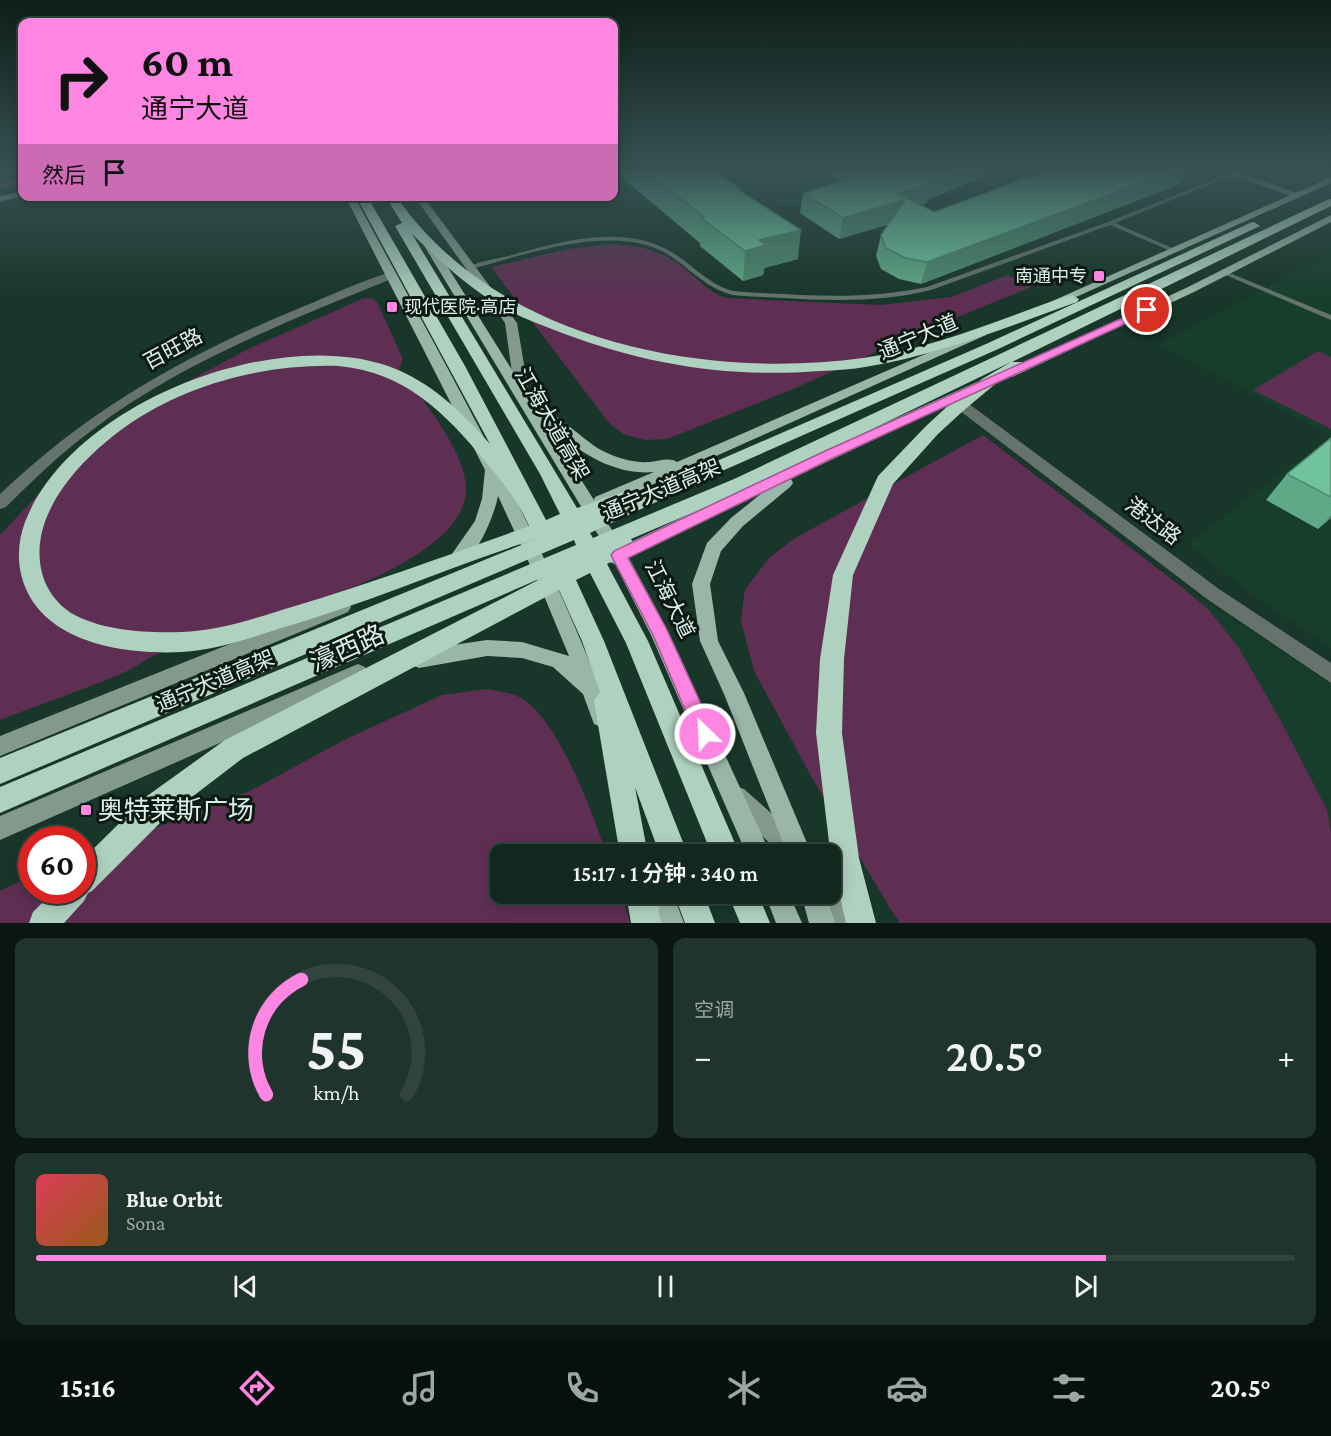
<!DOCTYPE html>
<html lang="zh">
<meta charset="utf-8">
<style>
:root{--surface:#12281f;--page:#1f342c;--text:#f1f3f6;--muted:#9ca6a4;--line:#31443d;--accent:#fd86e2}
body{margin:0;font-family:"Crimson Pro","Noto Sans SC",serif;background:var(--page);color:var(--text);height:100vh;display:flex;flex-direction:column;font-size:22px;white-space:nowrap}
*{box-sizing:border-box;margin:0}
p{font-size:20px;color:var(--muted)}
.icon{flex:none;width:33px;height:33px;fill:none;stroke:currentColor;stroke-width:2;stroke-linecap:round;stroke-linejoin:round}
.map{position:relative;height:923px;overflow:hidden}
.panel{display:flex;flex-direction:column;gap:15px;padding:15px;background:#0a1611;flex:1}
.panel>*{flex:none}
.guide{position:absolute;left:18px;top:18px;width:600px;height:183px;border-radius:12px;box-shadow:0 3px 15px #0003,0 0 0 2px var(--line);background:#fd86e2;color:#111;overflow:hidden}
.speed{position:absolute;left:18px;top:826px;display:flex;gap:12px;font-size:30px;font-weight:700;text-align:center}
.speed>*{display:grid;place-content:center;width:78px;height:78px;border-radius:50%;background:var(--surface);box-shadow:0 3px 15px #0003,0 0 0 2px var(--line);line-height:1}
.speed .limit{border:9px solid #d22;background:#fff;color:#111}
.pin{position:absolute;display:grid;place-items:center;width:51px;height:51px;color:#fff;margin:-26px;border:3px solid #fff;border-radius:50%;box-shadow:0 2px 6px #0007}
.me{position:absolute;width:66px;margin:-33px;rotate:336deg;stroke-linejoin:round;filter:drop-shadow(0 0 4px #0008)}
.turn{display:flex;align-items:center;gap:21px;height:126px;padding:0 24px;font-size:27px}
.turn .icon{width:78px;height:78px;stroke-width:2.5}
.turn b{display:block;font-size:42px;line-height:51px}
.then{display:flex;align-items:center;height:57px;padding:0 24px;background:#0003;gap:12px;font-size:22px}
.big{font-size:45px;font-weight:600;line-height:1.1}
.panel .widget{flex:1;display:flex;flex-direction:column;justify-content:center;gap:9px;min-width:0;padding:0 21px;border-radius:12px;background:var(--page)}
.panel .dial{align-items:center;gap:0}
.dial svg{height:156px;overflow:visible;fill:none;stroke:var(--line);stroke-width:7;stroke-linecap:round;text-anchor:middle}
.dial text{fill:var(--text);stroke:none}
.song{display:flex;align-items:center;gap:18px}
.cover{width:72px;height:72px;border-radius:9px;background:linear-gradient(135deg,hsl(350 70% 55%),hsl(30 70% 35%))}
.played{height:6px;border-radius:3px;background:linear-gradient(90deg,var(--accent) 85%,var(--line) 85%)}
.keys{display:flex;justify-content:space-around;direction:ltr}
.heat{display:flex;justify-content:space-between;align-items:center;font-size:33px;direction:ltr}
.panel .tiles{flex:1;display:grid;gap:15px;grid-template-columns:1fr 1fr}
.widget:last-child{grid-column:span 2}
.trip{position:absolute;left:490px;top:844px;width:351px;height:60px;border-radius:12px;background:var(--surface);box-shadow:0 3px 15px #0003,0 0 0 2px var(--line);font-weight:600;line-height:60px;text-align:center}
.tabs{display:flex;height:96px;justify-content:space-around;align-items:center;background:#07100c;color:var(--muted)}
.tabs .icon{width:42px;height:42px}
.tabs .active{color:var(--accent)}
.tabs b{font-size:27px;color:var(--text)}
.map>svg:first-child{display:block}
.built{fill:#173e2d}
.green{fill:#5e2f53}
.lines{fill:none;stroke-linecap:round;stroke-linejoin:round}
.stream{stroke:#884c7a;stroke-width:4}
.lane{fill:#65736c;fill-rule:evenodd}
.street{fill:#65736c;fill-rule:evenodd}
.secondary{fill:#83998e;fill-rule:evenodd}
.primary{fill:#9ab6a8;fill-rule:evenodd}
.highway{fill:#afd1c0;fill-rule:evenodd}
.wall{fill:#5fa988}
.shaded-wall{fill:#4e896f}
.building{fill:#6fc49e;stroke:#4e896f;stroke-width:1.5}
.route{fill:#fd86e2;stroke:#a45793;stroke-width:1.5}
.poi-dot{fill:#fd86e2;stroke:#0d1a14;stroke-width:2}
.labels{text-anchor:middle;stroke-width:6;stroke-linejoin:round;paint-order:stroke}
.far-poi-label{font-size:18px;fill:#ddefe6;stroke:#0d1a14;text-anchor:end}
.street-label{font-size:21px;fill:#ddefe6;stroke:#0d1a14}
.near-street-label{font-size:26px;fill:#ddefe6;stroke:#0d1a14}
.near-poi-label{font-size:26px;fill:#ddefe6;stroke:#0d1a14;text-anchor:start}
</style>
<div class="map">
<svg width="1331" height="923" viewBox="0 0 1331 923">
<rect width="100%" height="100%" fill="#183629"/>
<path class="built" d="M 758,171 L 788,171 L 827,188 L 802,205 L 782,206 L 746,183 L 748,174 Z
M 1331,253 L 1331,648 L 1261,601 L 1188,544 L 1331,436 L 1159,345 Z
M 1178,584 L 1331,684 L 1331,833 L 1327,810 L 1281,721 L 1239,648 L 1209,610 Z"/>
<path class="green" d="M 612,244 C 640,246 662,250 684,268 C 699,280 707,291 726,298 L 880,305 L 951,297 L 1008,275 L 1031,287 L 921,332 L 793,389 L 667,439 L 645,440 L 623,434 L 609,423 L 491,267 L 567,249 Z
M 364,298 L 374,299 L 378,304 L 403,359 L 399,369 C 422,399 467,452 466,491 C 462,577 222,627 155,655 C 144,660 135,668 123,673 C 83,690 41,704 0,720 L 0,535 L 49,483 L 150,402 L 246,350 Z
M 1318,351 L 1331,357 L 1331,429 L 1253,390 Z
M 983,435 L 1178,584 L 1209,610 L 1239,648 L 1281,721 L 1327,810 L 1331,833 L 1331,923 L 900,923 L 890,908 L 811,776 L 754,671 L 741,621 L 745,589 L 770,557 L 795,538 Z
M 486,689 C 496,691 508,692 517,696 C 557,713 593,815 607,855 L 501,855 L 501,894 L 621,894 L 630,923 L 0,923 L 0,891 L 29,877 L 31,876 L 32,891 L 82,891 L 83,856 L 250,791 L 346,739 L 442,695 Z"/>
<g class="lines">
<path class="stream" d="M 0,186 L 22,181"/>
<path class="lane" d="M 1236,171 L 1243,171 L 1115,223 L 1177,250 L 1177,252 L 1173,252 L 1110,225 L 931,290 C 883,302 833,301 783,298 C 767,297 749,297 733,295 C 702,288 683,259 655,248 C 600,227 525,255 471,269 L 468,267 C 479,261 495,259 508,256 C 555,243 614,225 662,247 C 687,258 706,284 733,291 C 749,293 767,293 784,294 C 832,297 880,297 927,287 L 1108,222 Z
M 1225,271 L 1331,315 L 1331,320 L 1223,274 L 1222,273 Z"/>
<path class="street" d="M 200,196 L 215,196 L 211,199 Z
M 392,272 L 397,275 L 396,277 C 291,320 181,362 91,431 C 60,454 33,480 6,507 L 0,509 L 0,494 C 92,407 186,355 302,307 C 332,295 362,280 392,272 Z
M 952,394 L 957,395 L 1219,589 L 1331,663 L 1331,683 L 1207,599 L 947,401 L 945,398 L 947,395 Z"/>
<path class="secondary" d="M 1221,171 L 1233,171 L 1302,195 L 1294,197 Z
M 22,191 L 23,196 L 0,202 L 0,196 Z
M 414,196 L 423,196 L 517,323 L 529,394 L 527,397 L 517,397 L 515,394 L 505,323 Z
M 342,599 L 348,602 L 351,607 L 348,612 L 0,756 L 0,736 Z
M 358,664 L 365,667 L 368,673 L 365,679 L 0,840 L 0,816 Z
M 736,786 L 744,789 L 809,847 L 813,855 L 783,855 L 728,805 L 725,797 L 728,789 Z
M 831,884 L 834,885 L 855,923 L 828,923 L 813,894 L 831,894 Z"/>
<path class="primary" d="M 1331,177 L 1331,183 L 1058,305 L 1054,306 L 1048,303 Z
M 345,196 L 354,196 C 446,366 544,536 611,717 L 608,724 L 601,727 L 594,724 L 583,694 L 553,667 L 522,658 L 487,656 L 419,668 L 412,665 L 409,659 L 412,653 L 419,650 L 487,640 L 522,642 L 569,656 L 542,591 L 498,496 C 495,514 472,573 450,566 L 447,561 L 475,521 L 482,499 L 485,470 Z
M 1331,215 L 1331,222 L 1194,292 L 1012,377 L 1002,377 L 1000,374 L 1186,288 Z
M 427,239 L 432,242 L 532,402 C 543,402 586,442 601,450 C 616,458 633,463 650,462 C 660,461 669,457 677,462 L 976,332 L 980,331 L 986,335 L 607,505 L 597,506 L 622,546 L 823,451 L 977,382 L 982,381 L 989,385 L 791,479 L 793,483 L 790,487 L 743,526 L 721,551 L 710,584 L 718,641 L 744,693 L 812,855 L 788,855 L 724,694 L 700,641 L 692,584 L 707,543 L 731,518 L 762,493 L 629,558 L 669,633 L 771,855 L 747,855 L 651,635 L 615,564 L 609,562 L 606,557 L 609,553 L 422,242 ZM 545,423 C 576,449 611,476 654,472 L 595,497 L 594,500 Z
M 649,894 L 673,894 L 684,923 L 658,923 Z
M 765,894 L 789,894 L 802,923 L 776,923 Z
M 801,894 L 825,894 L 835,923 L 809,923 Z"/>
<path class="highway" d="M 356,196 L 367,196 L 465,366 L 546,520 L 560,514 L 540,474 L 395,226 L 402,223 L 385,196 L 396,196 C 495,340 699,380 863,358 C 933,349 1001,319 1067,296 L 1072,295 L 1079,299 L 1077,302 C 1007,327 938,355 865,367 C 850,370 835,370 820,371 C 728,378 648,365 562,333 C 539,324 513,315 492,301 C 462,282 437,258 412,234 L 577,508 L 623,492 L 630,494 L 632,498 L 986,344 L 1250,223 L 1254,222 L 1260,226 L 996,350 L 722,471 L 590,533 L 593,538 L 734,479 L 1327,200 L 1331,199 L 1331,206 L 1012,362 L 1022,362 L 1025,365 L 994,385 L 963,411 L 938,434 L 893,484 L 853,575 L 844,659 L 842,733 L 859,858 L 876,923 L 846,923 L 831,859 L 816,733 L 820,659 L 833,575 L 878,476 L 926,426 L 951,403 L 982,379 L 1011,362 L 748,489 L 631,539 L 635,545 L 632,550 L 607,564 L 648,641 L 740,855 L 712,855 L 626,643 L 590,573 L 576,580 L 604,641 L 688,855 L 660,855 L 635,787 L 648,855 L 620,855 L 594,701 L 600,692 L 582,641 L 559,590 L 243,758 L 167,816 L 92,891 L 88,893 L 84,901 L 64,923 L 29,923 L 33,912 L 54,891 L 82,891 L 82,860 L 147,796 L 225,740 L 546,576 L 0,813 L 0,787 L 576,545 L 574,540 L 0,784 L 0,758 L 536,539 C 452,566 370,602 285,627 C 253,637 216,650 182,652 C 122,655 37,642 21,574 C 17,556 19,538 25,522 C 71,404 273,326 388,366 C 430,381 462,412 490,444 ZM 338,366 C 405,372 444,412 485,461 C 503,483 517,499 529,526 C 452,554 374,582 295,606 C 259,617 219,631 181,632 C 147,633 102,631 71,613 C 57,604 46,589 42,573 C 27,514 82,458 125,427 C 186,384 264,364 338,366 Z
M 626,894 L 656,894 L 661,923 L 631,923 Z
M 674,894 L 704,894 L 715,923 L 685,923 Z
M 728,894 L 758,894 L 770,923 L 740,923 Z"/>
</g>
<path class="wall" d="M 614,171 L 715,171 L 740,191 L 798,259 L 764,268 L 763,275 L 743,281 L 700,246 L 700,243 Z
M 823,171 L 998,171 L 927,200 L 927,203 L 921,205 L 934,212 L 1044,171 L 1186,171 L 1180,184 L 921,284 L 899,279 L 881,269 L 876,256 L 881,235 L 888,224 L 839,239 L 800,213 L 803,193 L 840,182 L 840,179 Z
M 1331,438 L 1331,518 L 1318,529 L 1266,500 L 1287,474 Z"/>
<path class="shaded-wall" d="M 956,171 L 998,171 L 927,200 L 927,203 L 903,210 L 901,221 L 839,239 L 843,218 L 898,193 Z
M 1173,171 L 1186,171 L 1180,184 L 921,284 L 927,262 Z
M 801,230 L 798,259 L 764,268 L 763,275 L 743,281 L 745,251 L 759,240 Z
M 1331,515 L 1331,518 L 1318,529 Z"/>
<path class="building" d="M 645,171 L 715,171 L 740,189 L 737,189 L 801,230 L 759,240 L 766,245 L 745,251 L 701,218 L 704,217 Z
M 859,171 L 956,171 L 928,182 L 931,184 L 898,193 L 934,212 L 1046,171 L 1173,171 L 927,262 L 905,258 L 886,248 L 881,235 L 905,200 L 843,218 L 803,193 L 846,180 L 841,177 Z
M 1331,438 L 1331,497 L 1287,474 Z"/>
<linearGradient id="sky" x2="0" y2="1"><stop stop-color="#0d1e17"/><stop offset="0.57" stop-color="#375254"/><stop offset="1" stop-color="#375254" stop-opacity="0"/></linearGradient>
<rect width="1331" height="300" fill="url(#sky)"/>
<path class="route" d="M 1147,307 L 1151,308 L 1151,312 L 833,458 L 628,558 L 666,628 L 715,734 L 712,740 L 705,743 L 698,740 L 653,635 L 611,555 L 614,551 L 823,452 Z"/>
<g class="poi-dot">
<rect x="1093" y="270" width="12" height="12" rx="3"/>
<rect x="386" y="301" width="12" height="12" rx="3"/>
<rect x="80" y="804" width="12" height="12" rx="3"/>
</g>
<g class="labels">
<g class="far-poi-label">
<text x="1087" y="282">南通中专</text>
<text x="404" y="313" text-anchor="start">现代医院·高店</text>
</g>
<g class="street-label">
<text transform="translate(918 337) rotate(-23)" y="7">通宁大道</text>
<text transform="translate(173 349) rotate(-28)" y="7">百旺路</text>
<text transform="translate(552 424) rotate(60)" y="7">江海大道高架</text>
<text transform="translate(661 490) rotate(-23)" y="7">通宁大道高架</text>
<text transform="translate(1153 521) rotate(37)" y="7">港达路</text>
<text transform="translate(670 599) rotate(63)" y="7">江海大道</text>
<text transform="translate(215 681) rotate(-23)" y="7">通宁大道高架</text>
</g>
<g class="near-street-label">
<text transform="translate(347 648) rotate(-24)" y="9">濠西路</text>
</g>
<g class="near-poi-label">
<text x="98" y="819">奥特莱斯广场</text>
</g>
</g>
</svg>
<div class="speed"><div class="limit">60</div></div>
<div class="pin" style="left:1147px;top:310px;background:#d93025"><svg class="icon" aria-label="arrive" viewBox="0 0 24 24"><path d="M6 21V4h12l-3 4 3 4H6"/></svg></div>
<svg class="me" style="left:705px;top:734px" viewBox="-20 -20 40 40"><circle r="17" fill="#fd86e2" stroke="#fff" stroke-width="3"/><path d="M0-11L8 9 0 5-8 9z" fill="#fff"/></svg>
<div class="trip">15:17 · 1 分钟 · 340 m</div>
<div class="guide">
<div class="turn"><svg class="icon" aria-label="right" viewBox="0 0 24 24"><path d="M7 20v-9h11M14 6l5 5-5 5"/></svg><div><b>60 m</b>通宁大道</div></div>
<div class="then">然后<svg class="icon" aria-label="arrive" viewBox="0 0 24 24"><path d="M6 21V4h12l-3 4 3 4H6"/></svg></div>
</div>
</div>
<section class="panel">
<div class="tiles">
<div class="widget dial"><svg viewBox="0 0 100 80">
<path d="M14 69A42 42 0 1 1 86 69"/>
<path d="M14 69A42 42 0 0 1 32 10" stroke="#fd86e2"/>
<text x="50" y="56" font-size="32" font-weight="700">55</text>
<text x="50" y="72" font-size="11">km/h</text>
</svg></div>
<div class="widget"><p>空调</p>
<div class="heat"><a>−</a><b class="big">20.5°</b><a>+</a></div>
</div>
<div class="widget">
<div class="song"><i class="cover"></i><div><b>Blue Orbit</b><p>Sona</p></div></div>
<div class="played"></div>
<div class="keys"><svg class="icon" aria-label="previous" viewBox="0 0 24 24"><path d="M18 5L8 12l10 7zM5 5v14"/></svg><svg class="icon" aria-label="pause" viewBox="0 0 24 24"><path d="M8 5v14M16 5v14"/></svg><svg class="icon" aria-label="next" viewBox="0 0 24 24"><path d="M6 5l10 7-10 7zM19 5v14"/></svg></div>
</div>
</div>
</section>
<nav class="tabs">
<b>15:16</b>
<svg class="icon active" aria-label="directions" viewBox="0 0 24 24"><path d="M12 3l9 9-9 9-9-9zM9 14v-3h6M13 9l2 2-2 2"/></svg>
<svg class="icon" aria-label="music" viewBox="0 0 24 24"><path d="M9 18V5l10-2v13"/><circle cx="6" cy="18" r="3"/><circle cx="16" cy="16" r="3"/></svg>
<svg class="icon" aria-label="phone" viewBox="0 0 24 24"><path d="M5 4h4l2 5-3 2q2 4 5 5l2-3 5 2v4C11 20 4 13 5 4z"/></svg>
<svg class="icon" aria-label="climate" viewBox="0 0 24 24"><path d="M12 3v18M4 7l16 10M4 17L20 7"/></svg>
<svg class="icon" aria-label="car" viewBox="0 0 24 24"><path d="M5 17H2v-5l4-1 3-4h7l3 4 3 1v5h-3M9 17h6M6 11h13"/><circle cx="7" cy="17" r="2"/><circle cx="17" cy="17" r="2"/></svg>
<svg class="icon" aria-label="filters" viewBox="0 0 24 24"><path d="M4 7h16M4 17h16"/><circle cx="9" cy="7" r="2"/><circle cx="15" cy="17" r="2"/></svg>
<b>20.5°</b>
</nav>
